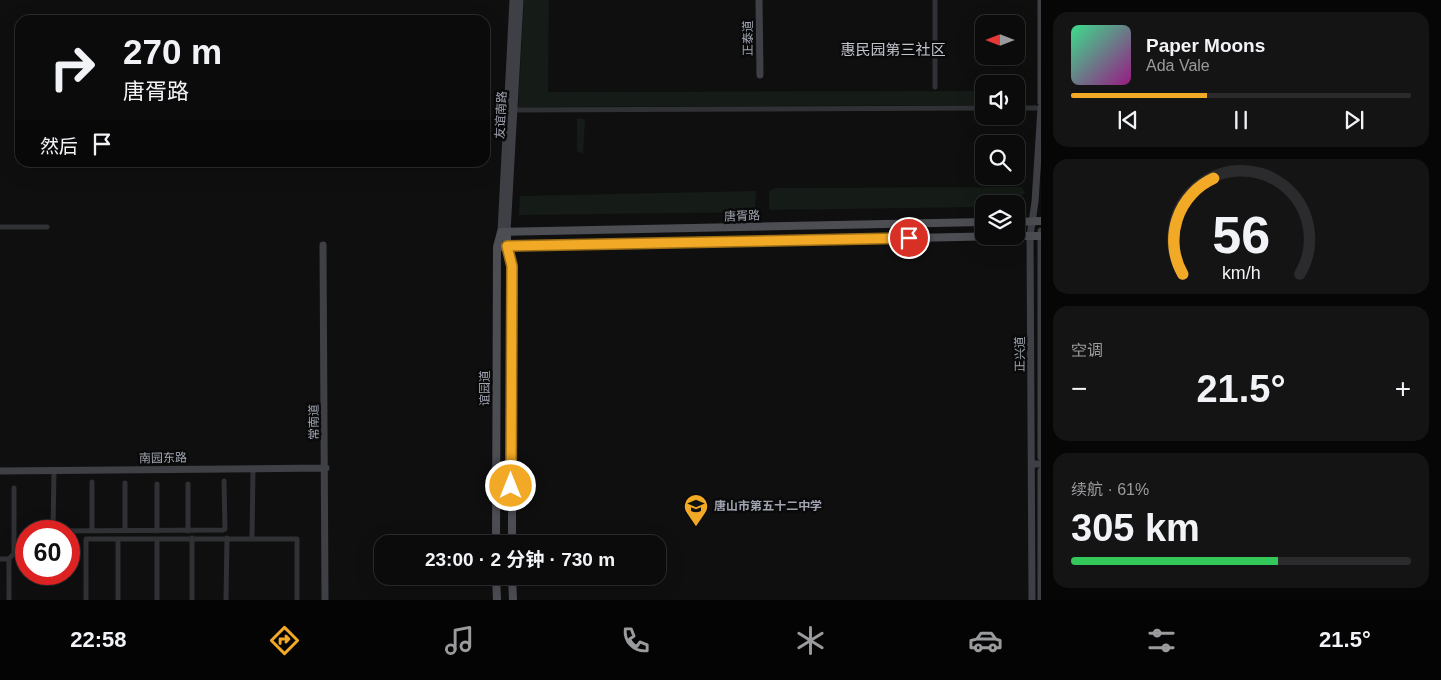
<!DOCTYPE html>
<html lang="zh">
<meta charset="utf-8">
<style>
:root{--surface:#0b0b0c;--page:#141415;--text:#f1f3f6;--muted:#9a9b9d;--line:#2b2b2d;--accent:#f2a925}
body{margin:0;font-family:Helvetica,"Noto Sans SC",sans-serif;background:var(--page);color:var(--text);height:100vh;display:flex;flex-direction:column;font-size:19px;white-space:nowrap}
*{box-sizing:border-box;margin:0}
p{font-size:16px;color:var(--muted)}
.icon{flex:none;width:28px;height:28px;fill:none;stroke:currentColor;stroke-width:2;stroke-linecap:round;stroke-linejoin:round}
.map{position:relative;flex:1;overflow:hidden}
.details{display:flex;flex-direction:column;gap:12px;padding:12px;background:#060607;width:400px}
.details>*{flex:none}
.banner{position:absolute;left:15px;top:15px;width:475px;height:152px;border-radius:15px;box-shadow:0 5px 20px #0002,0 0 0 1px var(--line);background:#0b0b0c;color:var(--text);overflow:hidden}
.needle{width:32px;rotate:270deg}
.tools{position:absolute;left:975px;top:15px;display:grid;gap:10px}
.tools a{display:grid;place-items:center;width:50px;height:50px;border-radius:10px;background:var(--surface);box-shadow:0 5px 20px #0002,0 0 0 1px var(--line);font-size:25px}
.speed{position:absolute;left:15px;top:520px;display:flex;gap:10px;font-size:25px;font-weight:700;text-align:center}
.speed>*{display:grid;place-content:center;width:65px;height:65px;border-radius:50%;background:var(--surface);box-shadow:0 5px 20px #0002,0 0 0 1px var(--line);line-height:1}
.speed .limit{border:8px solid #d22;background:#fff;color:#111}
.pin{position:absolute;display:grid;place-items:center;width:42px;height:42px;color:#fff;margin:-21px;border:2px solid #fff;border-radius:50%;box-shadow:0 1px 5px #0007}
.me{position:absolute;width:55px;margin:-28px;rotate:0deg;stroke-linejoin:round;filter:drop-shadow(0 0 4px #0008)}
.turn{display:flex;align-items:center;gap:18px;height:105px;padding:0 25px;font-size:22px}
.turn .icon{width:65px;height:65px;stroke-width:2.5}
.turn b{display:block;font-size:35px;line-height:42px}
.then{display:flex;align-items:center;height:48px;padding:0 25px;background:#0003;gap:10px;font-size:19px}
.big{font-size:38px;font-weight:700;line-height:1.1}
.details .card{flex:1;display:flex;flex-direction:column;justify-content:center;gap:8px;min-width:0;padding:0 18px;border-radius:15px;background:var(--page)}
.details .dial{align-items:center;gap:0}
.dial svg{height:130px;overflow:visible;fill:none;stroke:var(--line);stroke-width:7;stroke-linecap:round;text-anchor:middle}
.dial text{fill:var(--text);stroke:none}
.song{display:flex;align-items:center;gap:15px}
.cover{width:60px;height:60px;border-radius:8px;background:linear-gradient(135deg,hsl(150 70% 55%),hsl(310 70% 35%))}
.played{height:5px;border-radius:2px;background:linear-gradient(90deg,var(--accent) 40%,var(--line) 40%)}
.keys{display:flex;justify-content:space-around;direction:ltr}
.heat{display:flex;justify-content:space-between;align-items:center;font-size:28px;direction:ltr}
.charge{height:8px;border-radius:4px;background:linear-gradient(90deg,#34c759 61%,var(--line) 0)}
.trip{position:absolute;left:374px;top:535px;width:292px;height:50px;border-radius:15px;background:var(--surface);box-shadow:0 5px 20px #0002,0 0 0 1px var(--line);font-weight:700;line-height:50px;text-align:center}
.dock{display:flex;height:80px;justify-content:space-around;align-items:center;background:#040405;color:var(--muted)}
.dock .icon{width:35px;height:35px}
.dock .selected{color:var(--accent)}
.dock b{font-size:22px;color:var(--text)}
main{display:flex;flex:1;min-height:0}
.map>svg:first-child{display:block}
.green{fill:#151b16}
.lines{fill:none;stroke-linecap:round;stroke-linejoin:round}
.street{stroke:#303135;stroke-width:5}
.secondary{stroke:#3e4045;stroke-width:7}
.primary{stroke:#4c4e54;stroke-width:8}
.route-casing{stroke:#9d6e18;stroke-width:12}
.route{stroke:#f2a925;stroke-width:9}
.labels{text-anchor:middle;stroke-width:5;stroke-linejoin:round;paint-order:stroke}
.street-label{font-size:12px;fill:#a0a5b1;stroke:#0a0a0b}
.poi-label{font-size:12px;font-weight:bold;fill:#a0a5b1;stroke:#0a0a0b;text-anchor:start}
.quarter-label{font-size:15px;fill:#c1c4cd;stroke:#0a0a0b}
</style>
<main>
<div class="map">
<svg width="1041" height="600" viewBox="0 0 1041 600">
<rect width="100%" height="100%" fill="#0f0f10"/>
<path class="green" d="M 524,0 L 549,0 L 548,92 L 984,91 L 984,105 L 518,107 Z
M 577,118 L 585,119 L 583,154 L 577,151 Z
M 1022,187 L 1025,193 L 1012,204 L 984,204 L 984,207 L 769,210 L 769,191 L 776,188 Z
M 756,191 L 755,212 L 519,215 L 520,196 Z"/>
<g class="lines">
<path class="street" d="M 935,0 L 935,87
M 1016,108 L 1041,108
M 512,110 L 984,108
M 0,227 L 47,227
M 54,470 L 53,531 L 223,530 L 225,529 L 224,481
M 92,482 L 92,531
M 125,483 L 125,531
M 188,484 L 188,531
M 14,488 L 14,553
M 157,531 L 157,484
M 192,538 L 192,600
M 252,538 L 253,469
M 118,539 L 118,600
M 157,539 L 157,600
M 0,559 L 9,559 L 14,553 L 26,553
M 9,559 L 9,600
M 86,600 L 86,539 L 297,539 L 297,600
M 226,600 L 227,538"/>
<path class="secondary" d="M 759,0 L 760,75
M 1041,0 L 1041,102
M 1041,231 L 1041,457
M 501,232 L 513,0
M 507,232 L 520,0
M 323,245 L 325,600
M 1032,464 L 1041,464
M 0,471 L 326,468
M 1032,600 L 1030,236 L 1035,202 L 1041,108
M 1041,600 L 1041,471"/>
<path class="primary" d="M 1016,222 L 1041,221
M 507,232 L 507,246 L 512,266 L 512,544
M 1016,236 L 1041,236
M 497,247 L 1004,236
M 496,544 L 497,247 L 501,232 L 984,222
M 496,576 L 497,600
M 512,576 L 513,600"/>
</g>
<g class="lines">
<g class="route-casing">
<path id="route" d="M 511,486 L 512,266 L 507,246 L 909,238"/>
</g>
<use href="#route" class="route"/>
</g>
<defs>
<g id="school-pin" transform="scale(1.25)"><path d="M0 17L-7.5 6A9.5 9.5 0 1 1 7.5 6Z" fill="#f2a925" stroke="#0a0a0b"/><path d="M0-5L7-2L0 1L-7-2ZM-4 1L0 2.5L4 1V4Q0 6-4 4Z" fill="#111"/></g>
</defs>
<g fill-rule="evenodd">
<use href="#school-pin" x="696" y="506"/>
</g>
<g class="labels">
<g class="street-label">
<text transform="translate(748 38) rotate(-90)" y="4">正泰道</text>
<text transform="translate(501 115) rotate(-87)" y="4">友谊南路</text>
<text transform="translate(742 216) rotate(-2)" y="4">唐胥路</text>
<text transform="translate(1020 354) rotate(-90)" y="4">正兴道</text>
<text transform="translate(485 388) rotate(-90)" y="4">谊园道</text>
<text transform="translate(314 422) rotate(-91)" y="4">常南道</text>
<text transform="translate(163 458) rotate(-1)" y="4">南园东路</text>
</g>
<g class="poi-label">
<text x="714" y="510">唐山市第五十二中学</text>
</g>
<g class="quarter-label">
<text x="893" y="55">惠民园第三社区</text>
</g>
</g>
</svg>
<div class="tools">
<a><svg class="needle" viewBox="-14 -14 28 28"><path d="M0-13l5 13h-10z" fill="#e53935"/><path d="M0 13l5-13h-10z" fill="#9a9b9d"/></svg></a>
<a><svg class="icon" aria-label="sound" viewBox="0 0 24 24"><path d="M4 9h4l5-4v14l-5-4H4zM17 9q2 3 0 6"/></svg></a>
<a><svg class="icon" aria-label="search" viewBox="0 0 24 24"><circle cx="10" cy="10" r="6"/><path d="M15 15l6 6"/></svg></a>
<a><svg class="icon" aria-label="layers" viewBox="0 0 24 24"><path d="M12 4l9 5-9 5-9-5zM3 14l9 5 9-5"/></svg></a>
</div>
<div class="speed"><div class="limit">60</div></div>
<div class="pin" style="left:909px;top:238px;background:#d93025"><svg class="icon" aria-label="arrive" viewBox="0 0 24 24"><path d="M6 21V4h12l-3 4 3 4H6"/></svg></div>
<svg class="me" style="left:511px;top:486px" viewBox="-20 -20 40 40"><circle r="17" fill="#f2a925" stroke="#fff" stroke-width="3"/><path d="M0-11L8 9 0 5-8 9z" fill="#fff"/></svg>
<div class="trip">23:00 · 2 分钟 · 730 m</div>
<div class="banner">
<div class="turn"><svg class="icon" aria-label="right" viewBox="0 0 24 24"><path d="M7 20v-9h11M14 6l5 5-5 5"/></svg><div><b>270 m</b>唐胥路</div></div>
<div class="then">然后<svg class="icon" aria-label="arrive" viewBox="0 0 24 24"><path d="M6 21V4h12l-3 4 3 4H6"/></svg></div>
</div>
</div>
<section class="details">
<div class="card">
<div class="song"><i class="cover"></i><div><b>Paper Moons</b><p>Ada Vale</p></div></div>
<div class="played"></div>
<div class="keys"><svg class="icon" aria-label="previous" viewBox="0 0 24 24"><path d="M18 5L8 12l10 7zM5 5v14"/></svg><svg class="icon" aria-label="pause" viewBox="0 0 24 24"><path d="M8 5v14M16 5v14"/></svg><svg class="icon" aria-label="next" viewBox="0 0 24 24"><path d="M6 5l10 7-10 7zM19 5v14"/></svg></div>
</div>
<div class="card dial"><svg viewBox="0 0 100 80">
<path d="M14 69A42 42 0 1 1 86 69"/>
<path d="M14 69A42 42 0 0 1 33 10" stroke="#f2a925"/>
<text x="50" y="56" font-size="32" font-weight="700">56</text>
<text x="50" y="72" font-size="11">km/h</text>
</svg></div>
<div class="card"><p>空调</p>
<div class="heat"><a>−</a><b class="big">21.5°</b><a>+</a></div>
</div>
<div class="card"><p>续航 · 61%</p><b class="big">305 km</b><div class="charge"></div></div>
</section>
</main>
<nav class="dock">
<b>22:58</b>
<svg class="icon selected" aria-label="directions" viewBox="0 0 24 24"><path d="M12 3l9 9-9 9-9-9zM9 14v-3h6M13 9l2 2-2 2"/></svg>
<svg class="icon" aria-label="music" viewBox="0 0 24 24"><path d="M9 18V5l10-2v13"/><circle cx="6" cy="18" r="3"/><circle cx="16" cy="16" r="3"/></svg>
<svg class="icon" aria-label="phone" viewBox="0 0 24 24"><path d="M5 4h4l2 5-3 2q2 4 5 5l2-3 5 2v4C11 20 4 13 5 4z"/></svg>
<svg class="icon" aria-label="climate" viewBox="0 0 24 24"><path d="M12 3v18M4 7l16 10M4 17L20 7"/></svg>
<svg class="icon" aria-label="car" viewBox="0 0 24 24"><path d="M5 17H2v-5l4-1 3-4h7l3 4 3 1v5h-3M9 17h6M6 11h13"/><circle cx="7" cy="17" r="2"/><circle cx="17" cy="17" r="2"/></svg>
<svg class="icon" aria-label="filters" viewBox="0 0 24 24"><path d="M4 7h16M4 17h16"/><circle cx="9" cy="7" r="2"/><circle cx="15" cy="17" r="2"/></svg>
<b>21.5°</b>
</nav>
